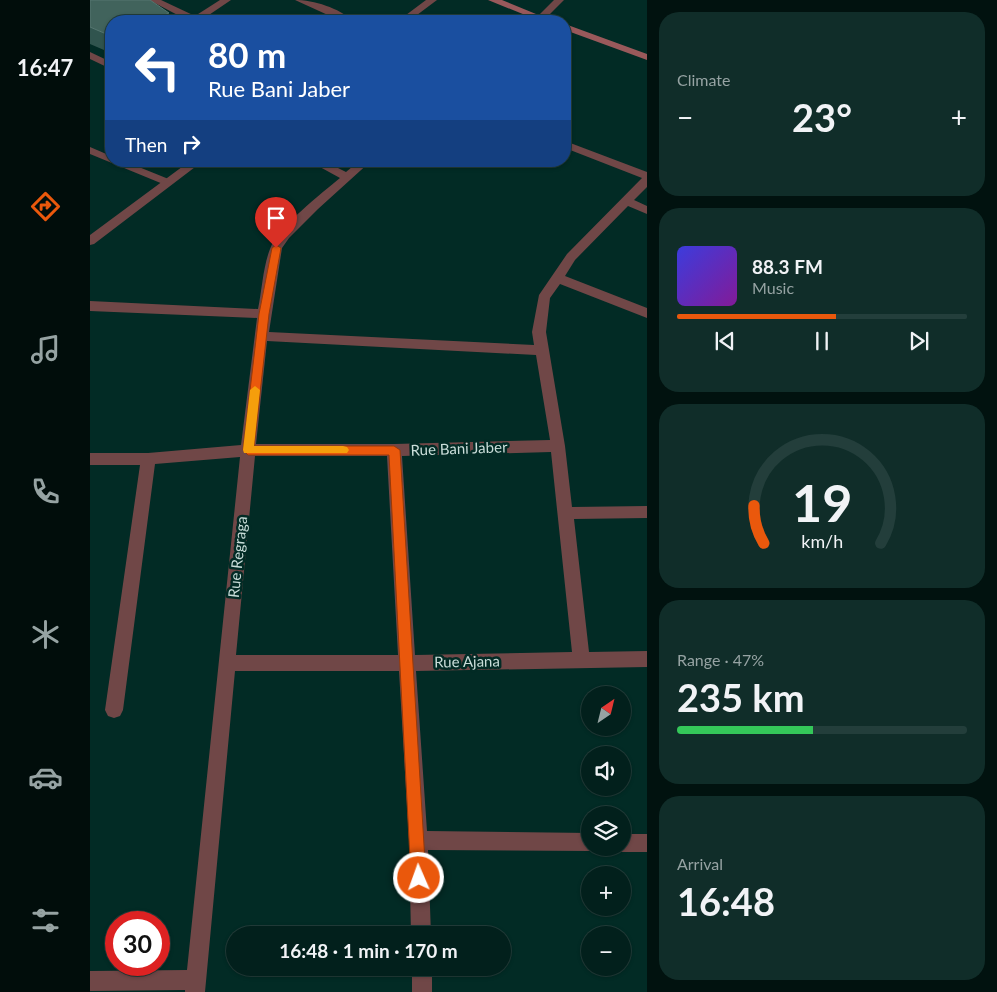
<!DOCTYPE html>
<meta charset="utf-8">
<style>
:root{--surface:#02201c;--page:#102d29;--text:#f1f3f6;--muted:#96a3a3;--line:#233e3b;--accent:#ea580c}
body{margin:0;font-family:Lato,sans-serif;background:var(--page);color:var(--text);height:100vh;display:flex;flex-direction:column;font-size:19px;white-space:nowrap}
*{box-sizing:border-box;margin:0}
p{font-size:16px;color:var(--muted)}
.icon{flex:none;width:28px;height:28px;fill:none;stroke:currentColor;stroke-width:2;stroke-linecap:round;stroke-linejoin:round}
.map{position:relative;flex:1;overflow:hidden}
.details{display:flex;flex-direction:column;gap:12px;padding:12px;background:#01120f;width:350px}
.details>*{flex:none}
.top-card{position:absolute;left:15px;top:15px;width:466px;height:152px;border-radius:20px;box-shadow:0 1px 4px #0004,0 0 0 1px var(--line);background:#1a4fa0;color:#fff;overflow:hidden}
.needle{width:32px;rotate:35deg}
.fabs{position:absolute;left:491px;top:686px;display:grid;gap:10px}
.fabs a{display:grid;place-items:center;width:50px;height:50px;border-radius:50%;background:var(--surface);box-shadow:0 1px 4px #0004,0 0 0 1px var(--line);font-size:25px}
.speed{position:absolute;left:15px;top:911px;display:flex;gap:10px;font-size:25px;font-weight:700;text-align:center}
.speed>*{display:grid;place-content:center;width:65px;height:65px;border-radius:50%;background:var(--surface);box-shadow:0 1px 4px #0004,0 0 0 1px var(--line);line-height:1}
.speed .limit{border:8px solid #d22;background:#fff;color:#111}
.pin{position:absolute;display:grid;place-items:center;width:42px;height:42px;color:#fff;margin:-51px -21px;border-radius:50% 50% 50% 0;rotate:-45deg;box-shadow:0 0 5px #0007}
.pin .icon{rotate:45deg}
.me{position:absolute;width:55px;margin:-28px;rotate:358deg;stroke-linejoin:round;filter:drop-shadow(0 0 4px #0008)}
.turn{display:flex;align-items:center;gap:18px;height:105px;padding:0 20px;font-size:22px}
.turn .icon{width:65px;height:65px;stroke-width:2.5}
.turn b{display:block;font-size:35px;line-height:42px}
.then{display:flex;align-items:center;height:48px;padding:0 20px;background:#0003;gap:10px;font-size:19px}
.big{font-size:38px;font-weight:700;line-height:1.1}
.details .tile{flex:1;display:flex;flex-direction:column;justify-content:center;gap:8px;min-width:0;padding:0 18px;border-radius:20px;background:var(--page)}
.details .dial{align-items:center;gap:0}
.dial svg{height:130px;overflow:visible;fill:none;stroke:var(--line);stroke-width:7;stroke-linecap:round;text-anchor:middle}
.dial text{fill:var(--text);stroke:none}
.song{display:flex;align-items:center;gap:15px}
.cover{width:60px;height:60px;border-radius:8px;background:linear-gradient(135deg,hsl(240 70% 55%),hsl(290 70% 35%))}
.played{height:5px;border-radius:2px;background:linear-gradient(90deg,var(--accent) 55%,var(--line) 55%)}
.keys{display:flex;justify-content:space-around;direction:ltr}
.heat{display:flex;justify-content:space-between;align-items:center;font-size:28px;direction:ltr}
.charge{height:8px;border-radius:4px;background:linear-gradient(90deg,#34c759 47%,var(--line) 0)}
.trip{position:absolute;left:136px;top:926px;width:285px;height:50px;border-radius:25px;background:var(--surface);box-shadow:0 1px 4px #0004,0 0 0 1px var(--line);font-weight:700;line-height:50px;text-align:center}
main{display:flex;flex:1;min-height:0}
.tab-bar{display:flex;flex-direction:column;width:90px;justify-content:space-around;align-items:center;background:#010d0b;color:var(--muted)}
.tab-bar .icon{width:35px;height:35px}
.tab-bar .current{color:var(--accent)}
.tab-bar b{font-size:22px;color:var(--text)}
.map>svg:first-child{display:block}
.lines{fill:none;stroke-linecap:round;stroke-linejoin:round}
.lane{fill:#704747;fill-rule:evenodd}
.street{fill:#704747;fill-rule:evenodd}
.secondary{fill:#99595b;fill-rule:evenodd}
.wall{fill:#30544e}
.shaded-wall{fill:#173e37}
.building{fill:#41635c;stroke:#567670}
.route{fill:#ea580c;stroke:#983908}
.slow{fill:#f59e0b}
.labels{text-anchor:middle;stroke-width:5;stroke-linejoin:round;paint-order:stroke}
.street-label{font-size:15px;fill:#c9ddd9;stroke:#022b25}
</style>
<main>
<nav class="tab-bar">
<b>16:47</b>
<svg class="icon current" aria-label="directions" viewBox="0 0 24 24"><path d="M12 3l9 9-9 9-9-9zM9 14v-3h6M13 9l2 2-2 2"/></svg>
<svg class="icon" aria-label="music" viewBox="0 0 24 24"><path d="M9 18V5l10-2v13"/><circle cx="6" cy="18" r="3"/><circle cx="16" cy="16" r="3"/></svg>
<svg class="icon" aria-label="phone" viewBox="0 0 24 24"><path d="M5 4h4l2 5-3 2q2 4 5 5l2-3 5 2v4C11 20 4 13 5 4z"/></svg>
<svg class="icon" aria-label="climate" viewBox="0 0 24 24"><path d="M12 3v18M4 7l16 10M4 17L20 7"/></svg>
<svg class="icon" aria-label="car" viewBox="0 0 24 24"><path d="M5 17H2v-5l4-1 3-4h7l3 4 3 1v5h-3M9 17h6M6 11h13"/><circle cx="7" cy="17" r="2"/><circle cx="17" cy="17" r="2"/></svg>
<svg class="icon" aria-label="filters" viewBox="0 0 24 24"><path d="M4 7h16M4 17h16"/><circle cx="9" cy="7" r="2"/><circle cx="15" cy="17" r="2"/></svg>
</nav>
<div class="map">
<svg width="557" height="992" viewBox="0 0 557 992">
<rect width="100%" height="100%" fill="#022b25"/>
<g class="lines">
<path class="lane" d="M 0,147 L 21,156 L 21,161 L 34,161 L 81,180 L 82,182 L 81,184 L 73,184 L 0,154 Z"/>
<path class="street" d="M 59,0 L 71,0 L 105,16 L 130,0 L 141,0 L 110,21 L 99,21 Z
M 205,0 C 224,0 249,8 263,21 L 251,21 Z
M 336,0 L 347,0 L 319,21 L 308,21 Z
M 464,0 L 474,0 L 453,21 L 443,21 Z
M 0,52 L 21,62 L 21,69 L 0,59 Z
M 475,141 L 557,172 L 557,187 L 544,200 L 557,206 L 557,214 L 538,206 L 485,260 L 475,276 L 557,308 L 557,318 L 470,284 L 460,298 L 456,332 L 475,446 L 482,507 L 557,506 L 557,518 L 484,519 L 499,652 L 557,651 L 557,667 L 326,671 L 337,831 L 500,833 L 500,848 L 507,849 L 500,851 L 338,850 L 341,935 L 321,935 L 319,840 L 309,671 L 145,671 L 115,992 L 95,992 L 95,990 L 0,991 L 0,971 L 97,970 L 150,457 L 65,464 L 33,710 L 30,716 L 24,718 L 18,716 L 15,710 L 50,465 L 0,465 L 0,453 L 58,453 L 151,445 L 167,318 L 0,311 L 0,301 L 168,309 C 172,290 173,267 180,249 C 188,227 232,193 250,178 L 219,161 L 234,161 L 256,172 L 269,161 L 281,161 L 228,209 L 199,238 L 192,248 L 179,332 L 444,345 L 442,332 L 449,295 L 477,254 L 552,178 L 475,148 ZM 177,341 L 446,355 L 460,440 L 304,444 L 166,444 ZM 461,452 L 482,652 L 325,655 L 312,456 ZM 165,456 L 297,456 L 308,655 L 146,655 Z
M 100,161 L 113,161 L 4,244 L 0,245 L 0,235 Z
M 532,834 L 557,834 L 557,852 L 532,852 L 525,850 L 524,848 L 532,848 Z
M 322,968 L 342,968 L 342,992 L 322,992 Z"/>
<path class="secondary" d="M 398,0 L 412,0 L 463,21 L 450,21 Z
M 475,24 L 557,54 L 557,60 L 475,30 Z"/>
</g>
<path class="wall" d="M 0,0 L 21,21 L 21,53 L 0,44 Z"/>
<path class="shaded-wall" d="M 79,13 L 80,21 L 60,21 Z"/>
<path class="building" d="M 0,0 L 60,0 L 79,13 L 60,21 L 21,21 L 21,36 L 0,27 Z"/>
<path class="route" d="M 186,245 L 191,248 L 179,314 L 164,446 L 304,446 L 310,450 L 336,878 L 334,883 L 329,885 L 324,883 L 321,878 L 299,455 L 158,455 L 153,450 L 169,314 L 182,248 Z"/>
<path class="slow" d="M 165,386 L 170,390 L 164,446 L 253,446 L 257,447 L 259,450 L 257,453 L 154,453 L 153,450 L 160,390 Z"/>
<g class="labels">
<g class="street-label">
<text transform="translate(369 449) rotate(-2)" y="5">Rue Bani Jaber</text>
<text transform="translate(148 557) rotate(-84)" y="5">Rue Regraga</text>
<text transform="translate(377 662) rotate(-1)" y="5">Rue Ajana</text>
</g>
</g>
</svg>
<div class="fabs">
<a><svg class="needle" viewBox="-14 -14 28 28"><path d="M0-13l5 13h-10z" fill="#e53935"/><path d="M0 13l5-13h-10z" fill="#96a3a3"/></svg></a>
<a><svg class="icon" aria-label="sound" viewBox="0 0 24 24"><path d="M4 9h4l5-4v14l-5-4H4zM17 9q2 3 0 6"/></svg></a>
<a><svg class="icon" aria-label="layers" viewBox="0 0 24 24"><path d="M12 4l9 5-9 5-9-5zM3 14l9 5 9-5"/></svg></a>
<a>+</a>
<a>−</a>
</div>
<div class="speed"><div class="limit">30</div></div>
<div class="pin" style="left:186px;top:248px;background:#d93025"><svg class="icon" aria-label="arrive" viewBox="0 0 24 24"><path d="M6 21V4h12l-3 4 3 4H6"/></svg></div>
<svg class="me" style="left:329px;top:878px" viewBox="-20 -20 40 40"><circle r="17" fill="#ea580c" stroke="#fff" stroke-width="3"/><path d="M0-11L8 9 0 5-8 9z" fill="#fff"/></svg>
<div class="trip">16:48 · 1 min · 170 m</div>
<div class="top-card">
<div class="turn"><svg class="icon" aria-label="left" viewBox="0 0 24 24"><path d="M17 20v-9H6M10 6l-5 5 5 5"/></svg><div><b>80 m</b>Rue Bani Jaber</div></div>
<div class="then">Then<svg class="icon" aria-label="right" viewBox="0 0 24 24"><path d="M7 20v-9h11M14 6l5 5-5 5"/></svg></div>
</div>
</div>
<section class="details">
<div class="tile"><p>Climate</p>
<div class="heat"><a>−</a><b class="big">23°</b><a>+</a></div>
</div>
<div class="tile">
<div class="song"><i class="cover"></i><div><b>88.3 FM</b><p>Music</p></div></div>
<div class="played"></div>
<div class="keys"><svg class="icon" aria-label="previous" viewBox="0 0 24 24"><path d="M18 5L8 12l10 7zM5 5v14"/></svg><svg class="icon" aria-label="pause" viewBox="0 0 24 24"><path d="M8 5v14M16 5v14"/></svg><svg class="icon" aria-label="next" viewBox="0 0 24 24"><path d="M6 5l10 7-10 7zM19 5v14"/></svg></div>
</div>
<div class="tile dial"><svg viewBox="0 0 100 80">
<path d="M14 69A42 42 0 1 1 86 69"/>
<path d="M14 69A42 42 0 0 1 8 46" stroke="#ea580c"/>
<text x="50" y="56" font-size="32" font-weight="700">19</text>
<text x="50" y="72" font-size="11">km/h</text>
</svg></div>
<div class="tile"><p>Range · 47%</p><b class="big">235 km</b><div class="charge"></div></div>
<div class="tile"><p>Arrival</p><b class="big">16:48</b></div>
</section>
</main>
